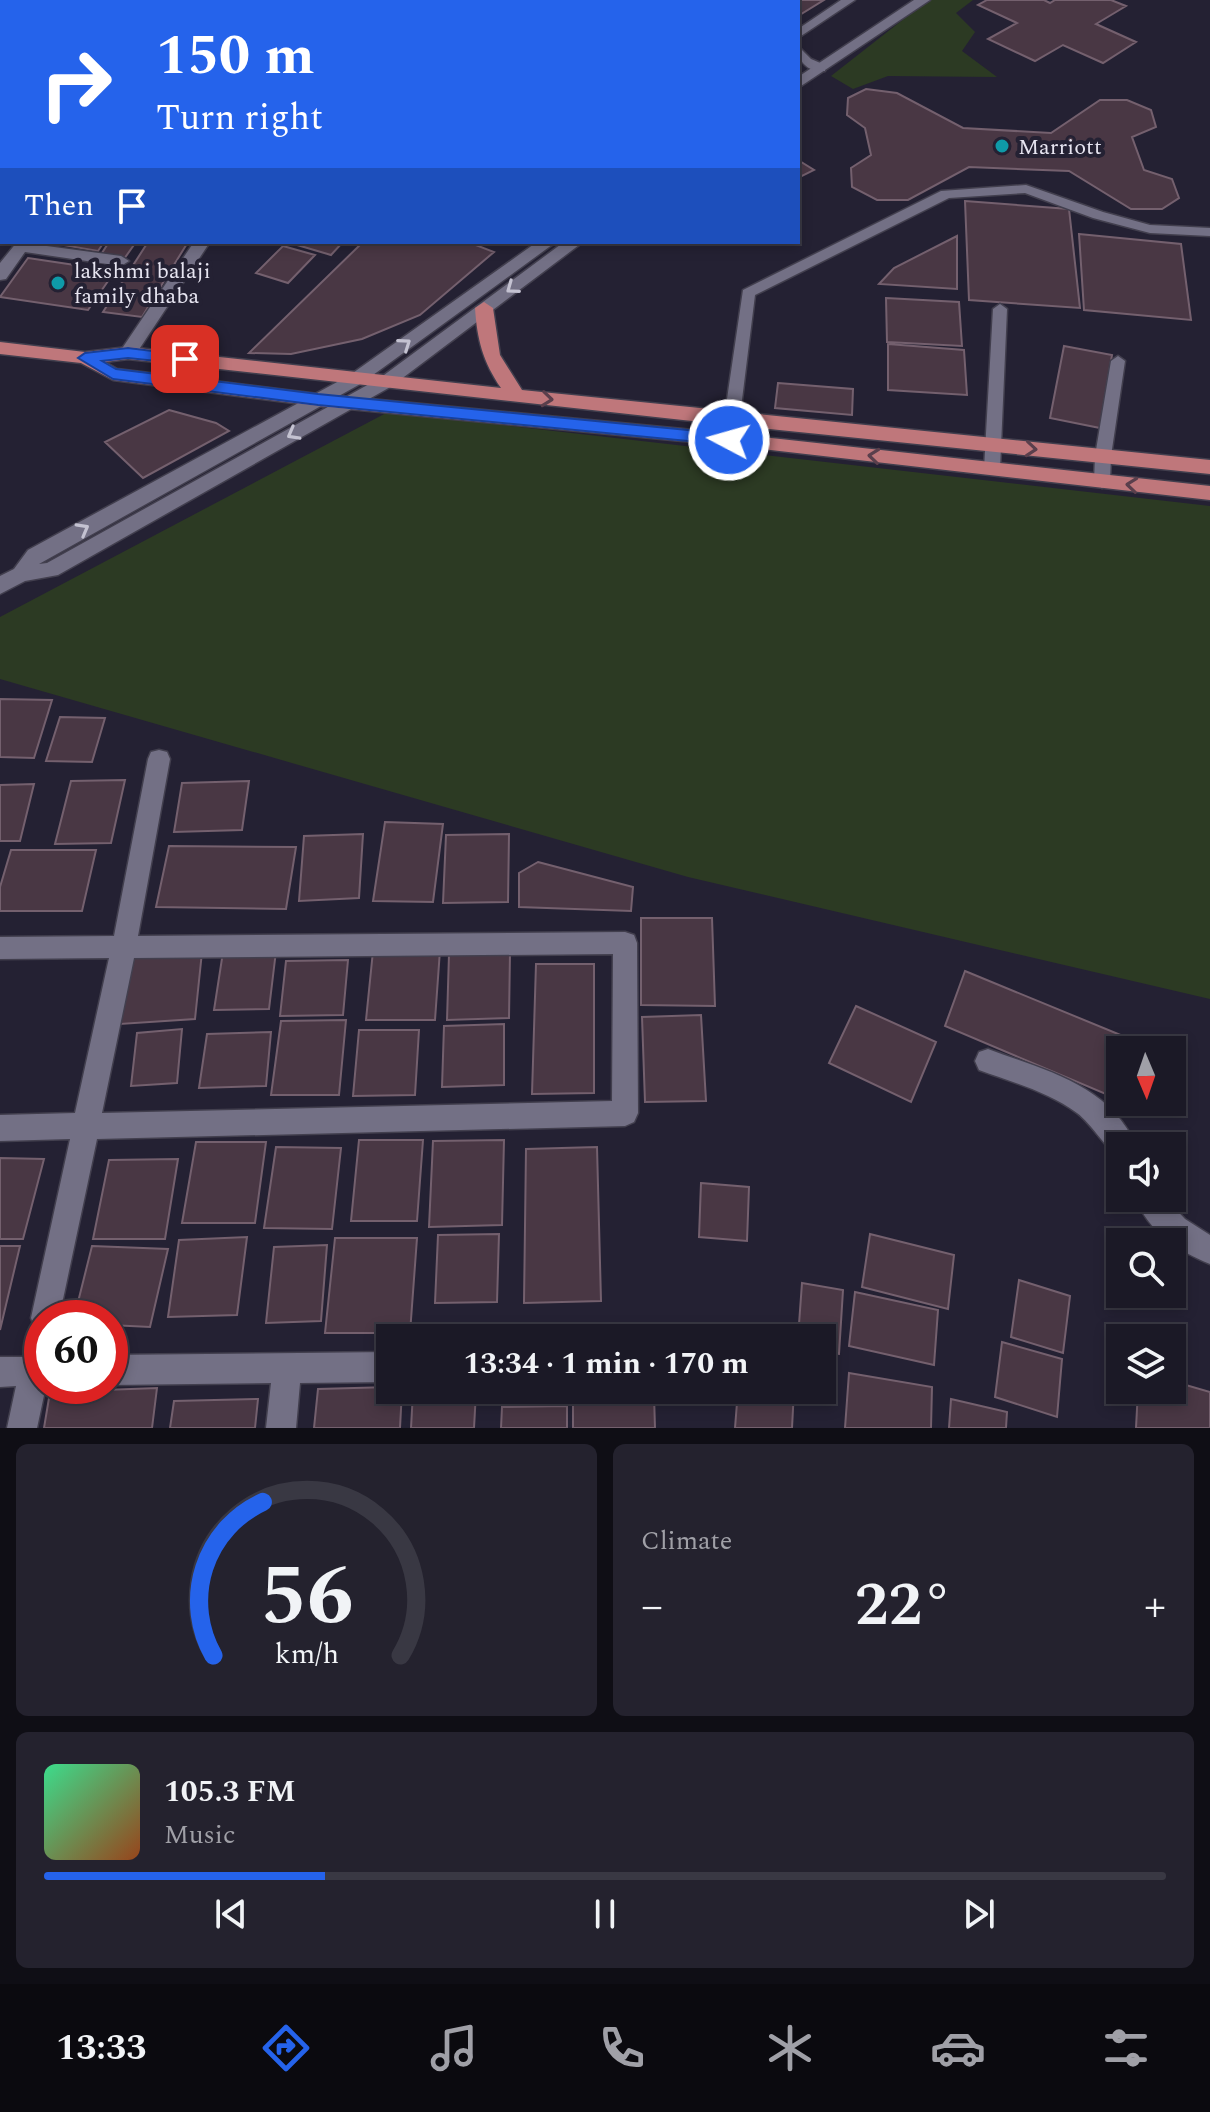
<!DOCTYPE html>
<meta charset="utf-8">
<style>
:root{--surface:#1b1926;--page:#24222e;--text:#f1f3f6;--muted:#a0a0a7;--line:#393843;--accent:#2563eb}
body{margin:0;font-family:Spectral,serif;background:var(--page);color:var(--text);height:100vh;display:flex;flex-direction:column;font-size:30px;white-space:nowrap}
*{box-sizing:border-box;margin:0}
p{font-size:26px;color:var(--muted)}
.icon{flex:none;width:44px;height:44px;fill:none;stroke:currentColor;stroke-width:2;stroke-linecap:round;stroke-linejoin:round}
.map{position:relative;height:1428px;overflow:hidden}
.details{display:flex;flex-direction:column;gap:16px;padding:16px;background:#0f0e15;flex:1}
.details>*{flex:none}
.guide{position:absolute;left:0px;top:0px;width:800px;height:244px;box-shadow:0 4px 12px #0003,0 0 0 2px var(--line);background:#2563eb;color:#fff;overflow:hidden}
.needle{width:52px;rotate:178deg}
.fabs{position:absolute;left:1106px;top:1036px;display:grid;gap:16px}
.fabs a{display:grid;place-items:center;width:80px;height:80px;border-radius:0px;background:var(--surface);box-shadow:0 4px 12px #0003,0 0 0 2px var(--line);font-size:40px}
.speed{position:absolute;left:24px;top:1300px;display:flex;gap:16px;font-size:40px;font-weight:700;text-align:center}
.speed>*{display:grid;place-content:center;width:104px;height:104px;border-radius:50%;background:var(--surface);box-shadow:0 4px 12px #0003,0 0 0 2px var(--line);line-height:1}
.speed .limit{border:12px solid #d22;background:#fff;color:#111}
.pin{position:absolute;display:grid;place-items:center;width:68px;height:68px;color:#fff;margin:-34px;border-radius:16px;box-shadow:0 4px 12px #0006}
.me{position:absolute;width:88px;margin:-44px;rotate:276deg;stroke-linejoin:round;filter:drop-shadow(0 0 6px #0008)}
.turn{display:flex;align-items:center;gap:28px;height:168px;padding:0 24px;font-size:36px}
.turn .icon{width:104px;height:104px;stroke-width:2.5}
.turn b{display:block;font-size:56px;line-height:68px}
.then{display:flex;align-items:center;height:76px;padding:0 24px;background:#0003;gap:16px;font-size:30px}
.big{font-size:60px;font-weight:700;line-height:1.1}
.details .widget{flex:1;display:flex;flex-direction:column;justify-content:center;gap:12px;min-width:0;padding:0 28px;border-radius:12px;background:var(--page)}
.details .dial{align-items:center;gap:0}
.dial svg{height:208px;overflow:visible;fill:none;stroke:var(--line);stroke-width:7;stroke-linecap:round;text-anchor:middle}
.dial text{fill:var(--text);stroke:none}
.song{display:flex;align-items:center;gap:24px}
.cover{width:96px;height:96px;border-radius:12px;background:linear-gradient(135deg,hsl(150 70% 55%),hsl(20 70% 35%))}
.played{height:8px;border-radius:4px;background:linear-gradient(90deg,var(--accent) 25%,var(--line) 25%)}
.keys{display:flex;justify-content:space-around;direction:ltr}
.heat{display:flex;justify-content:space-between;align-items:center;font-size:44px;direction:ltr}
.details .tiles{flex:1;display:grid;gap:16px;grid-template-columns:1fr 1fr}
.widget:last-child{grid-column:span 2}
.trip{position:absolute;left:376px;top:1324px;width:460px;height:80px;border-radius:0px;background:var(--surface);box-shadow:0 4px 12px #0003,0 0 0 2px var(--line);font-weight:700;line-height:80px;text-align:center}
.tabs{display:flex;height:128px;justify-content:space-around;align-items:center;background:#0b0a0f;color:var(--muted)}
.tabs .icon{width:56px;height:56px}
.tabs .current{color:var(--accent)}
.tabs b{font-size:36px;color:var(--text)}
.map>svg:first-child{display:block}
.green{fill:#2c3a23}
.building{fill:#493744;stroke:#74606e;stroke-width:2}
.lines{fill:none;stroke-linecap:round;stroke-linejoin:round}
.service-casing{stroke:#423f4e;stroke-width:3}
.minor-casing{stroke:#423f4e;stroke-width:3}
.secondary-casing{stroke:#423f4e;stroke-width:3}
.primary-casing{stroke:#423f4e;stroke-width:3}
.service{fill:#737085;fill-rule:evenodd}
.minor{fill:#737085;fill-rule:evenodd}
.secondary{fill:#737085;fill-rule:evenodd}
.primary{fill:#bf777b;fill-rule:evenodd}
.oneway{stroke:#c4c2d1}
.oneway2{stroke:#5a3f4c}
.route{fill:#2563eb;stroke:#184099;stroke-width:2}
.culture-dot{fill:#0f9aa8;stroke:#242133;stroke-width:3}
.labels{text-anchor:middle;stroke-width:8;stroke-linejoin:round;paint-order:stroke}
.far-poi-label{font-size:22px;fill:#e7e5f1;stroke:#242133;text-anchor:start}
</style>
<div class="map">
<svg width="1210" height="1428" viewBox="0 0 1210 1428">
<rect width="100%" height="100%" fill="#242133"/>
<path class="green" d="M 928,0 L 973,0 L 956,13 L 975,32 L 962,51 L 997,77 L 888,76 L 853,89 L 831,76 Z
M 388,412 L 1210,506 L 1210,999 L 688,877 L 0,679 L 0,617 Z"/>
<path class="building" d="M 734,0 L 824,0 L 798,16 L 798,2 L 731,2 Z
M 987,0 L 1044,0 L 1050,3 L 1055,0 L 1111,0 L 1126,6 L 1096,24 L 1136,42 L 1103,63 L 1063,45 L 1035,61 L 988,39 L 1017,23 L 978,5 Z
M 866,89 L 897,93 L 963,128 L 1051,133 L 1100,100 L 1127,100 L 1151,110 L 1156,127 L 1132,137 L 1144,170 L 1172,179 L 1179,198 L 1162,209 L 1131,209 L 1069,171 L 969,167 L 908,200 L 877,200 L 852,187 L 851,168 L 871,155 L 865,128 L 847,115 L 848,98 Z
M 798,160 L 814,170 L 798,178 Z
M 965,201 L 1069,209 L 1080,308 L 969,300 Z
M 1079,234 L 1181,244 L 1191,320 L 1084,310 Z
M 957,236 L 957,289 L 879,284 L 894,268 Z
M 46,242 L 104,242 L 98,251 Z
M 109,242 L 136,242 L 124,259 L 100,256 Z
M 148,242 L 188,242 L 142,317 L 103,312 Z
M 287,242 L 343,242 L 331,255 Z
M 363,242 L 468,242 L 494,252 L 420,315 L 362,339 L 291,354 L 249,353 Z
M 283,246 L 315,255 L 288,283 L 256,273 Z
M 28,258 L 115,271 L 88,310 L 0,297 Z
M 886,298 L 959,302 L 962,346 L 887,342 Z
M 888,344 L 964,350 L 967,395 L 888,390 Z
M 1064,346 L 1112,355 L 1100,428 L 1050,418 Z
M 778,383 L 853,389 L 852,415 L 775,408 Z
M 169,410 L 216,423 L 229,431 L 143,478 L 105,442 Z
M 0,699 L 52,700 L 34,758 L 0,757 Z
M 60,717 L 105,718 L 92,762 L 46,761 Z
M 125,780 L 111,843 L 55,844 L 71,781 Z
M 249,781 L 242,830 L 174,832 L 182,783 Z
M 34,784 L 20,841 L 0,841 L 0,785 Z
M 385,822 L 443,824 L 433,902 L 373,901 Z
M 363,834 L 359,898 L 299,901 L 304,836 Z
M 509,834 L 508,902 L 443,903 L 446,835 Z
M 169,846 L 296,847 L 286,909 L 156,907 Z
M 11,850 L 96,850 L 82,911 L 0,911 L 0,887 Z
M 538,862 L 633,887 L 631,911 L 519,907 L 519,873 Z
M 641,918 L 712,918 L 715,1006 L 641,1005 Z
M 440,950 L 435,1020 L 366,1020 L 373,951 Z
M 276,951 L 269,1009 L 214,1010 L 223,952 Z
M 202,952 L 195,1019 L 120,1024 L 130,956 Z
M 510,952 L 509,1018 L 447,1020 L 449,954 Z
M 348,960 L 343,1015 L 280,1016 L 286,961 Z
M 536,964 L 594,964 L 594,1093 L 532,1094 Z
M 965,971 L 1157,1050 L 1120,1050 L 1120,1100 L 945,1026 Z
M 856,1006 L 936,1042 L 911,1102 L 829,1063 Z
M 701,1015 L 706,1101 L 645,1102 L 642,1017 Z
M 346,1020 L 339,1095 L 271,1095 L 281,1021 Z
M 504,1024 L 504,1085 L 442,1087 L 444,1026 Z
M 182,1029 L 177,1083 L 131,1086 L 137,1033 Z
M 359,1030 L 419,1030 L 415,1095 L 353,1096 Z
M 271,1032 L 266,1086 L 199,1088 L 207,1034 Z
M 359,1140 L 423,1140 L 417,1221 L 351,1221 Z
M 504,1140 L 502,1225 L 429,1227 L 433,1141 Z
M 196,1142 L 266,1142 L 255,1223 L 182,1223 Z
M 276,1147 L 341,1148 L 332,1229 L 264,1228 Z
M 597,1147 L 601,1301 L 524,1303 L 526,1149 Z
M 0,1158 L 44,1159 L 23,1239 L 0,1239 Z
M 178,1159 L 165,1239 L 93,1239 L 109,1160 Z
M 701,1183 L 749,1187 L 747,1241 L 699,1237 Z
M 499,1234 L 497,1302 L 435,1303 L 438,1235 Z
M 870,1234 L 954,1255 L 948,1309 L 862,1287 Z
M 247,1237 L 237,1315 L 168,1317 L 179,1240 Z
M 335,1238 L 417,1238 L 410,1333 L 325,1333 Z
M 327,1245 L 321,1321 L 266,1323 L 274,1247 Z
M 0,1246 L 20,1246 L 0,1330 Z
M 92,1246 L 168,1249 L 150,1327 L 110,1325 L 110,1318 L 74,1318 Z
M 1019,1280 L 1070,1296 L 1063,1353 L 1011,1337 Z
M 802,1283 L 843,1290 L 839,1354 L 822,1352 L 822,1338 L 798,1338 Z
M 855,1292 L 938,1310 L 934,1365 L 849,1346 Z
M 1002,1342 L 1062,1359 L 1057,1417 L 995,1397 Z
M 849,1373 L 932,1387 L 931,1428 L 845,1428 Z
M 1172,1381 L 1210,1392 L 1210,1428 L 1136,1428 L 1138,1390 L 1172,1390 Z
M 390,1387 L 390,1390 L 402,1390 L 400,1428 L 314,1428 L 318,1389 Z
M 157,1388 L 152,1428 L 44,1428 L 50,1392 Z
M 738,1390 L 794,1390 L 792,1428 L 735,1428 Z
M 413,1392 L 476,1392 L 474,1428 L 411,1428 Z
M 654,1395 L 655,1428 L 573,1428 L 573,1397 Z
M 258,1399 L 255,1428 L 170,1428 L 174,1401 Z
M 951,1399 L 1007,1412 L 1006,1428 L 949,1428 Z
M 567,1406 L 567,1428 L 501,1428 L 502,1407 Z"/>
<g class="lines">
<g class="service-casing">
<path id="service" d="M 665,0 L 677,0 L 677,2 L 665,2 Z
M 841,0 L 855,0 L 798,38 L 798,29 Z
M 798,46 L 811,59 L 825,65 L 825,71 C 808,72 798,63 798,46 Z
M 1026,185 L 1103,212 L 1150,225 L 1210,228 L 1210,236 L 1150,233 L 1093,218 L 1025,193 L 949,198 L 755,295 L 737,440 L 734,444 L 724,444 L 721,440 L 743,290 L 941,191 Z
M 1000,304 L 1007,309 L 1000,469 L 992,474 L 984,469 L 993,309 Z
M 1118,356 L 1125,361 L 1111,456 L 1110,482 L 1102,488 L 1094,482 L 1095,456 L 1111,361 Z"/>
</g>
<g class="minor-casing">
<path id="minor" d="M 27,0 L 43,0 L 26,2 Z
M 112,0 L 126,0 L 126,2 L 112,2 Z
M 197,0 L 212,0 L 196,2 Z
M 286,0 L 300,0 L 285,2 Z
M 392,0 L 406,0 L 391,2 Z
M 2,135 L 2,147 L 0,148 L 0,136 Z
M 0,197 L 2,197 L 2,207 L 0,207 Z
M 17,242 L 121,256 L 129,261 L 121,266 L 25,252 L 6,279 L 0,280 L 0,263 Z
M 194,242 L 210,242 L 134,357 L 122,357 L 119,353 Z
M 159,750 L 167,752 L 170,759 L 138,936 L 625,932 L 634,935 L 637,943 L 638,1113 L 634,1122 L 625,1126 L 97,1139 L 59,1318 L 42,1318 L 42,1386 L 46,1386 L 37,1428 L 7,1428 L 16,1386 L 0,1387 L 0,1357 L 23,1357 L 33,1323 L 31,1318 L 70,1139 L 0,1141 L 0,1115 L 75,1113 L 109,958 L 0,959 L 0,937 L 114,936 L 148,759 L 151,752 ZM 613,954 L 612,1101 L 102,1113 L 134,958 Z
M 988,1049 C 1044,1070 1111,1085 1136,1146 L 1120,1146 L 1120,1158 C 1110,1154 1091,1123 1077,1113 C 1049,1092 1012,1082 979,1070 L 975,1061 L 979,1052 Z
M 1135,1198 L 1165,1198 L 1185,1219 L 1210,1235 L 1210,1264 C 1178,1251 1149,1232 1135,1198 Z
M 390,1352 L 390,1382 L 300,1383 L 296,1428 L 266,1428 L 271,1383 L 110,1385 L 110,1355 Z"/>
</g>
<g class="secondary-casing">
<path id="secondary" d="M 914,0 L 930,0 L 798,88 L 798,77 Z
M 537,242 L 556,242 L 362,383 L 39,564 L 47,563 L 380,378 L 564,242 L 583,242 L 392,386 L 58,575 L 25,581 L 0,594 L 0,576 L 14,569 L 28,550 L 350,375 Z"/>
</g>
<g class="primary-casing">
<path id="primary" d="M 484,302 L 493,308 L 500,355 L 522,390 L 1210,460 L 1210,474 L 692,421 L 128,359 L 105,362 L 117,369 L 318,394 L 735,434 L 1210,486 L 1210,500 L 735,446 L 318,406 L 113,380 L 81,363 L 0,354 L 0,342 L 85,352 L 128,347 L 501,388 C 483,362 477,339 475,308 Z"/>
</g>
<use href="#service" class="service"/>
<use href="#minor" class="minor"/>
<use href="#secondary" class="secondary"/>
<use href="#primary" class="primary"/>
</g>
<defs><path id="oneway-chevron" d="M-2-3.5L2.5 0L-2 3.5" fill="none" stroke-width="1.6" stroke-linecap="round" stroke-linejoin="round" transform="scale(2)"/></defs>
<g class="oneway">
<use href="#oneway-chevron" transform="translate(512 288) rotate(144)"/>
<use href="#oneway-chevron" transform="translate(405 344) rotate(-35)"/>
<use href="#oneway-chevron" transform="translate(293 434) rotate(151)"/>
<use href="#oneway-chevron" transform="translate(83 529) rotate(-29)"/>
</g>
<g class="oneway2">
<use href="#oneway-chevron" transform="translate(547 399) rotate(6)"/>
<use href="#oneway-chevron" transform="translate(1031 449) rotate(5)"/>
<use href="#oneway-chevron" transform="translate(874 456) rotate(-174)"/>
<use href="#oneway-chevron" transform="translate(1132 485) rotate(-174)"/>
</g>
<path class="route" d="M 128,348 L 185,355 L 193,359 L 185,364 L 128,358 L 102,361 L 116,369 L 318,394 L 729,434 L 737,440 L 729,445 L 318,405 L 113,379 L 78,358 L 85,353 Z"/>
<g class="culture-dot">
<circle cx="1002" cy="146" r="8"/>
<circle cx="58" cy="283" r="8"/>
</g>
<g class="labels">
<g class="far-poi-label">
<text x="1018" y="154">Marriott</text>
<text x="74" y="278">lakshmi balaji<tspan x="74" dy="25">family dhaba</tspan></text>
</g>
</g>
</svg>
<div class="fabs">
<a><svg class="needle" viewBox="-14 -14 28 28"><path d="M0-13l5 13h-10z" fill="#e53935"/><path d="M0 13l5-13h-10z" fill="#a0a0a7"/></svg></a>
<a><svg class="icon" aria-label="sound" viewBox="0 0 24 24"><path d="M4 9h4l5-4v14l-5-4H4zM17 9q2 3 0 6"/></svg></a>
<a><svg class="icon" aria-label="search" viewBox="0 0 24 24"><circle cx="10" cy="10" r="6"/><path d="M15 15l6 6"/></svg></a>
<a><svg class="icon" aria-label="layers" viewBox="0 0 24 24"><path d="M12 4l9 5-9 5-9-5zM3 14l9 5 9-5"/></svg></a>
</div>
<div class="speed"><div class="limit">60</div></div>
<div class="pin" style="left:185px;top:359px;background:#d93025"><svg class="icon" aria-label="arrive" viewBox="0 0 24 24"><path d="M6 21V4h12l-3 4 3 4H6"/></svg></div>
<svg class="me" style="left:729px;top:440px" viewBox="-20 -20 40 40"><circle r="17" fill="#2563eb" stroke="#fff" stroke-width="3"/><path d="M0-11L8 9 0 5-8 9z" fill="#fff"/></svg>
<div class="trip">13:34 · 1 min · 170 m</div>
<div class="guide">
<div class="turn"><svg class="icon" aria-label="right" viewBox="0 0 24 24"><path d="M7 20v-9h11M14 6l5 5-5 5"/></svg><div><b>150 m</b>Turn right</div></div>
<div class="then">Then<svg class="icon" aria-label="arrive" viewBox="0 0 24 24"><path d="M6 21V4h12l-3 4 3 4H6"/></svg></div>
</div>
</div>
<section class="details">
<div class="tiles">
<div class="widget dial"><svg viewBox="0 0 100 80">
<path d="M14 69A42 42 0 1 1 86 69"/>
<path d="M14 69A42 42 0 0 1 33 10" stroke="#2563eb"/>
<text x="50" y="56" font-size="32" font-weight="700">56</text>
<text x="50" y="72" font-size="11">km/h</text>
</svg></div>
<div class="widget"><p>Climate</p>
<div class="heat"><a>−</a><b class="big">22°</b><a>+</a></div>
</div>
<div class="widget">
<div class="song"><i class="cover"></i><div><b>105.3 FM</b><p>Music</p></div></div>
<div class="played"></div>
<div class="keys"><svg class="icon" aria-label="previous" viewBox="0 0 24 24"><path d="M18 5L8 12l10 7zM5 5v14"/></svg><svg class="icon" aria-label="pause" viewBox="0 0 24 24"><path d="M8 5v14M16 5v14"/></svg><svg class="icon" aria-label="next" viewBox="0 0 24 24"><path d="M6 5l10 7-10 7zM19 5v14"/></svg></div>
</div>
</div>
</section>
<nav class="tabs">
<b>13:33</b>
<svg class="icon current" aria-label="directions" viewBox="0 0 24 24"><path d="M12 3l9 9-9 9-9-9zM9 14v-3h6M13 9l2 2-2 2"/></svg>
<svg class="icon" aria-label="music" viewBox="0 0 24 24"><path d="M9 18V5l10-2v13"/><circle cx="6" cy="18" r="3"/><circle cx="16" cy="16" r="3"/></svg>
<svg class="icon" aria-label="phone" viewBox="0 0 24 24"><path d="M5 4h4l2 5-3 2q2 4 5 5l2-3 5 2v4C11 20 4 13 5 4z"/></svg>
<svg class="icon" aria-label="climate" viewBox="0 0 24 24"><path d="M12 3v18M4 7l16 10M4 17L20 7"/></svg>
<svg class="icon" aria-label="car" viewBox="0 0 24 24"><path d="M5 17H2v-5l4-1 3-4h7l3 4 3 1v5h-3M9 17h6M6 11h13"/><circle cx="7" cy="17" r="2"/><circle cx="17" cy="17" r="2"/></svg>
<svg class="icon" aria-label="filters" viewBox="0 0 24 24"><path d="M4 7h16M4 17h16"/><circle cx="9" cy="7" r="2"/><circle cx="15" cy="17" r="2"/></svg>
</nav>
